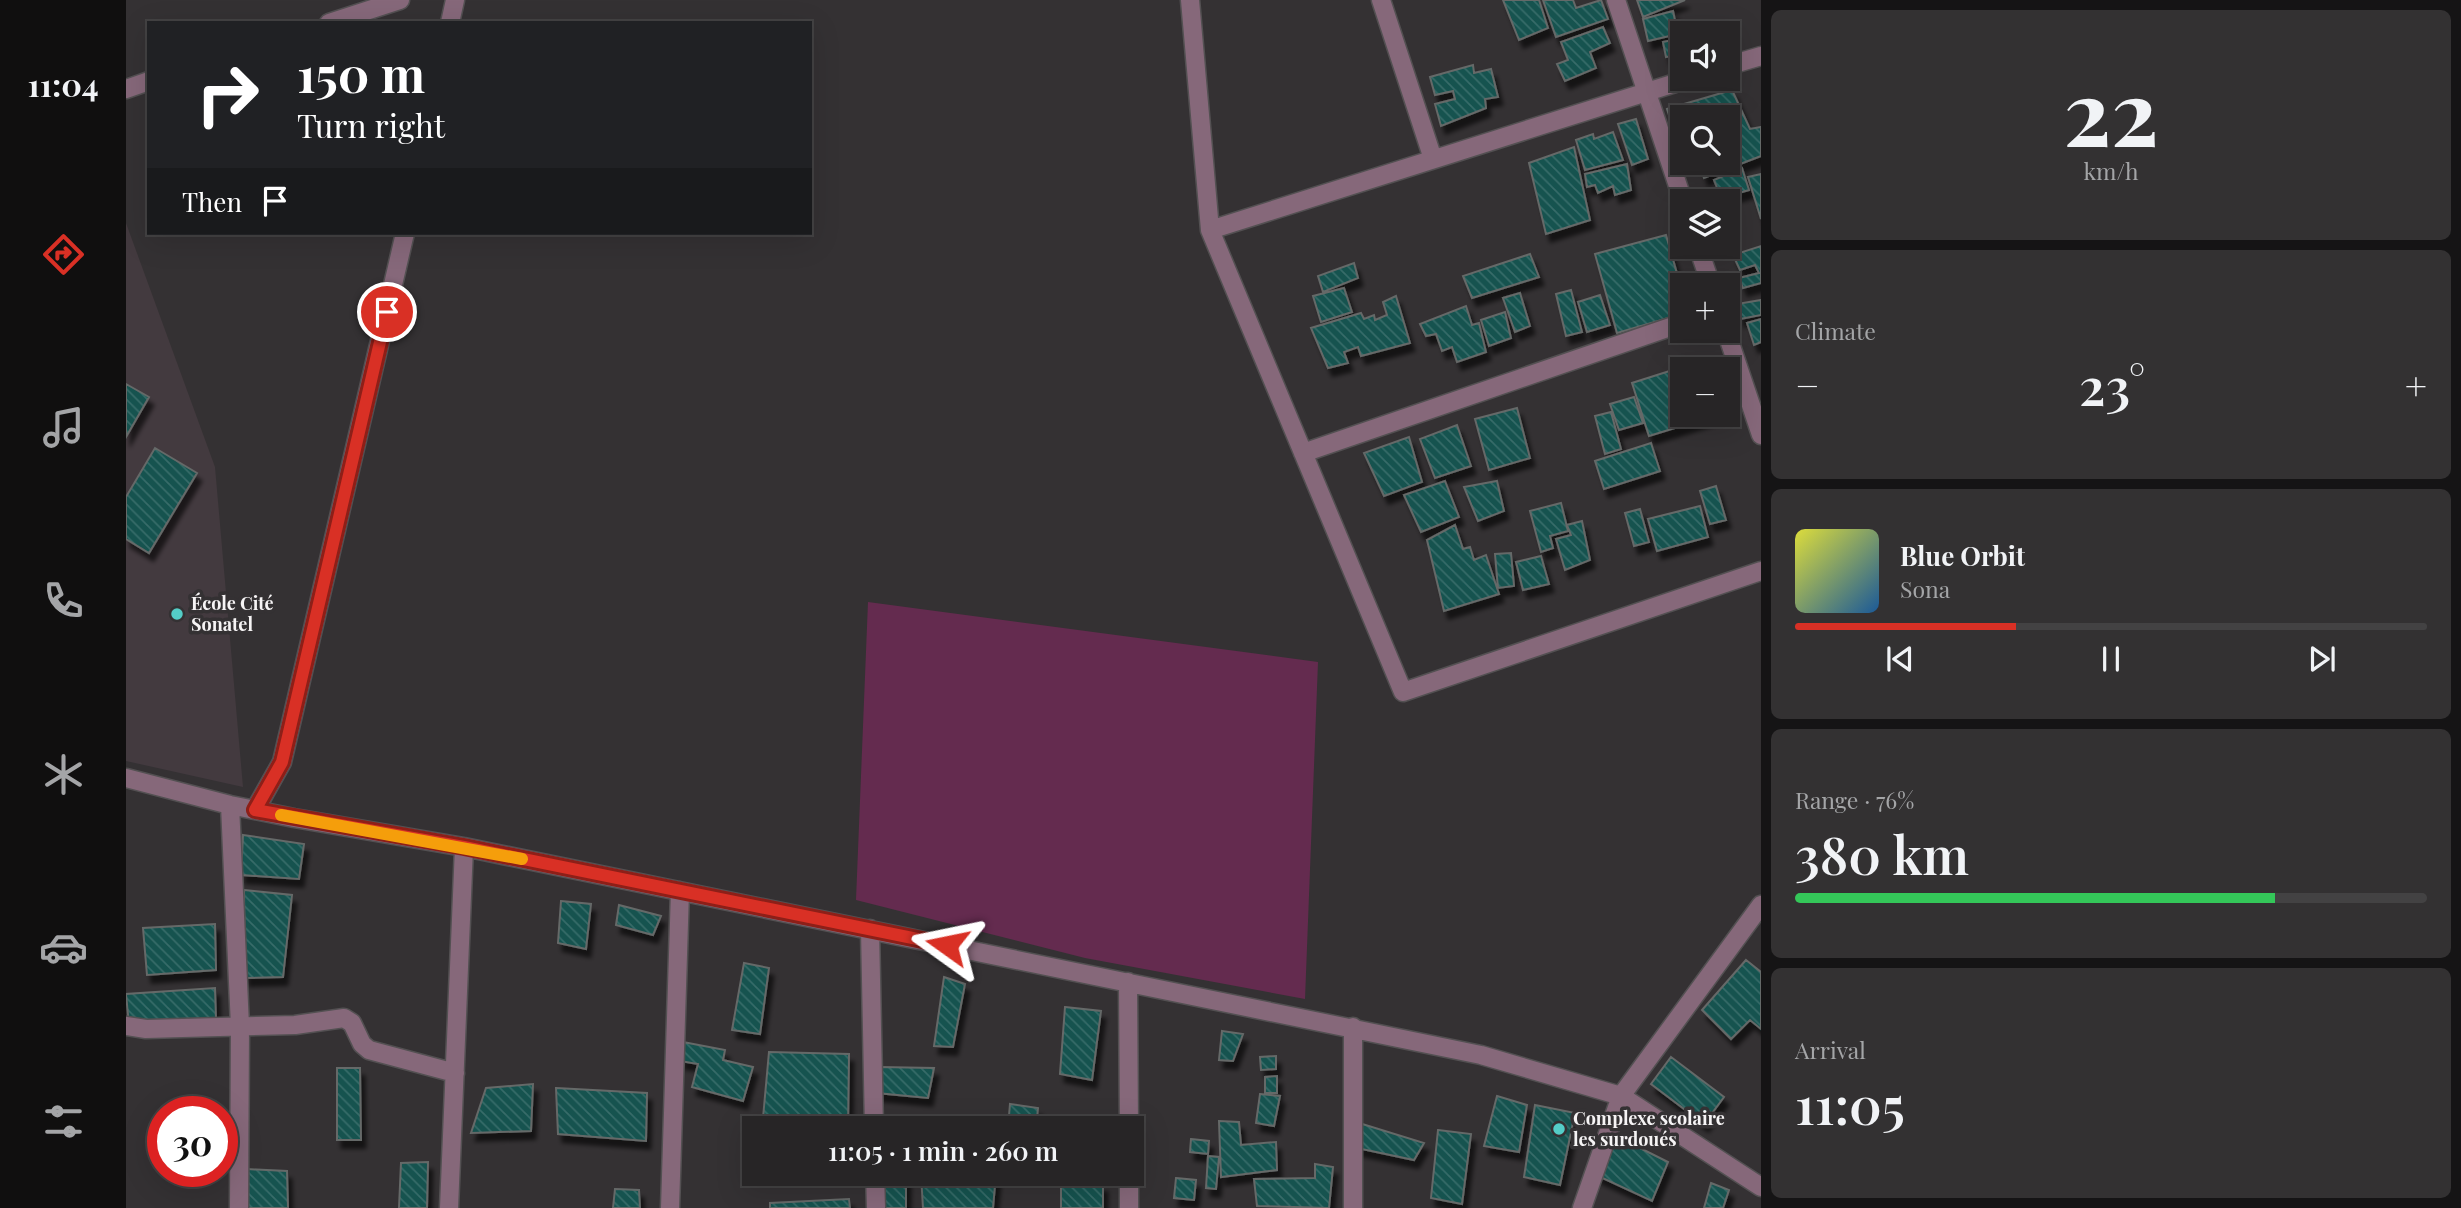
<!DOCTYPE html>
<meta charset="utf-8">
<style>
:root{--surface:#272526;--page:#333132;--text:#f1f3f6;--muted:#a4a5a7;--line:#434243;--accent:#d93025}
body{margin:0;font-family:"Playfair Display",serif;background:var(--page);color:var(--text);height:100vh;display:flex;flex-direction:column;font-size:26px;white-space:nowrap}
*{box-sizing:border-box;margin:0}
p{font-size:23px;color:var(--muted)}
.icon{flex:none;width:38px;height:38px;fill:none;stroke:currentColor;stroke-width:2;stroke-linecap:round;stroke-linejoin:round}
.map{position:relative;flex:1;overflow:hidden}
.details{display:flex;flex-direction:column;gap:10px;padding:10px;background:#151415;width:700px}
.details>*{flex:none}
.top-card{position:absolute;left:21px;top:21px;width:665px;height:214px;border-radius:0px;box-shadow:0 7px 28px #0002,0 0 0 2px var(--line);background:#202124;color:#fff;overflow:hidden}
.controls{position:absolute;left:1544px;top:21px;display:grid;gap:14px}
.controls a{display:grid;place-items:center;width:70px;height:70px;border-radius:0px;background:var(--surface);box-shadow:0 7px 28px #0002,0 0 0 2px var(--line);font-size:35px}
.speed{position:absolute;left:21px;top:1096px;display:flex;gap:14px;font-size:35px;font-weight:700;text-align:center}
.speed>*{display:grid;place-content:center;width:91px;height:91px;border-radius:50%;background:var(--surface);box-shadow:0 7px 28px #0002,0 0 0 2px var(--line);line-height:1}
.speed .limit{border:10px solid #d22;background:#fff;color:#111}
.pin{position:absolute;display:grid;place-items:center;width:60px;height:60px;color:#fff;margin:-30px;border:4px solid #fff;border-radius:50%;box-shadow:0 2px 7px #0007}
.me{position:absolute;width:77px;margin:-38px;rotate:282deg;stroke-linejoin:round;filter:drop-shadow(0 0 5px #0008)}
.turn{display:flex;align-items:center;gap:24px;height:147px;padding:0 35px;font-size:32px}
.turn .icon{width:91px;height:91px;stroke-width:2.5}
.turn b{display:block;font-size:49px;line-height:60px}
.then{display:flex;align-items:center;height:66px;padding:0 35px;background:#0003;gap:14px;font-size:26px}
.big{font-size:52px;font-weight:600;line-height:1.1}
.details .card{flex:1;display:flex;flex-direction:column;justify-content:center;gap:10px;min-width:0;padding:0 24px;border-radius:10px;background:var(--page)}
.details .dial{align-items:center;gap:0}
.dial b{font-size:91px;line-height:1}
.song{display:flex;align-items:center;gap:21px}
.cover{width:84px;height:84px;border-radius:10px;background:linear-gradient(135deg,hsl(60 70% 55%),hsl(210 70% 35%))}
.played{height:7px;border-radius:4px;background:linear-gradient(90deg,var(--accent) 35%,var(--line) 35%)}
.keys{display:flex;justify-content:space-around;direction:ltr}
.heat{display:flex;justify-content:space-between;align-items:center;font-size:38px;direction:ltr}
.charge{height:10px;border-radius:5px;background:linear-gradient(90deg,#34c759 76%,var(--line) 0)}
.trip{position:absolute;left:616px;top:1116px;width:402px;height:70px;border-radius:0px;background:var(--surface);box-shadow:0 7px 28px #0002,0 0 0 2px var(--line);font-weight:600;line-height:70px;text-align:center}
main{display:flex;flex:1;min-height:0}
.tab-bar{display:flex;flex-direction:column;width:126px;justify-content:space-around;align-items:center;background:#100f0f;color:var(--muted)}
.tab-bar .icon{width:49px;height:49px}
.tab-bar .on{color:var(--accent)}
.tab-bar b{font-size:32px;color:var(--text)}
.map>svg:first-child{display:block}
.built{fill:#433a3f}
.green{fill:#642b4f}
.building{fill:url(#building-back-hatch);stroke:#656968;stroke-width:2;filter:url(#shadow)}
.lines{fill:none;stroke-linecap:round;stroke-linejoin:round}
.minor-casing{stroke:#535052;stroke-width:21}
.minor{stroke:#86687a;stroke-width:18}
.route-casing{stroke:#8d1f18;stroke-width:18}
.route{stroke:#d93025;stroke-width:12}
.slow{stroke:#f59e0b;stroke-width:12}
.poi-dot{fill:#54cdc7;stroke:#343133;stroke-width:2.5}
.labels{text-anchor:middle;stroke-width:7;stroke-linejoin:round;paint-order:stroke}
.poi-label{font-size:18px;font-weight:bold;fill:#f6f4f5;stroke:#343133;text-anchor:start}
</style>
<main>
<nav class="tab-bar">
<b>11:04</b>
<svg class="icon on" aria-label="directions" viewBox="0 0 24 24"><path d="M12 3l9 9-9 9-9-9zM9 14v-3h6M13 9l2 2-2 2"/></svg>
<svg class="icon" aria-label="music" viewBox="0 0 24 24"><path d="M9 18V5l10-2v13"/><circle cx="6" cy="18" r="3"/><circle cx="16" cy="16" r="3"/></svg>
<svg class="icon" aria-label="phone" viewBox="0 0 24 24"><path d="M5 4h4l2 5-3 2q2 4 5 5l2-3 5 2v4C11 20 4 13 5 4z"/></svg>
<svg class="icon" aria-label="climate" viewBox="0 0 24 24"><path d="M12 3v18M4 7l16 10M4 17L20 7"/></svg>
<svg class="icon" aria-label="car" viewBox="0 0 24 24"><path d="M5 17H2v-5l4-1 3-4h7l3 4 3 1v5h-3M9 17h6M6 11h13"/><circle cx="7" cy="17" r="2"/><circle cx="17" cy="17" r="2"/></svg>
<svg class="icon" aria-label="filters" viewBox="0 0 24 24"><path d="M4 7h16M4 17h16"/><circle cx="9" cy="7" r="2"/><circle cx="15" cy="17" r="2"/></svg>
</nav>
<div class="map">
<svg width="1635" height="1208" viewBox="0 0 1635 1208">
<defs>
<pattern id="building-back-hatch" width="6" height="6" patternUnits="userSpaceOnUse" patternTransform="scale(1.75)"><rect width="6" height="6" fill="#14524f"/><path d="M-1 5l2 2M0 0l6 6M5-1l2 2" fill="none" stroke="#376c69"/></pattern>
<filter id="shadow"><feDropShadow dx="4.5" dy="8" stdDeviation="2" flood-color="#0009"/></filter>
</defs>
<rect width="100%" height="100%" fill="#343133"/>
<path class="built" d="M 0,223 L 89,467 L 117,787 L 0,761 Z"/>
<path class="green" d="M 742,602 L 1192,662 L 1179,999 L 959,958 L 730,900 Z"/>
<path class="building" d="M 1377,0 L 1413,0 L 1422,28 L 1393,40 Z
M 1417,0 L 1447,0 L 1450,8 L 1475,0 L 1482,19 L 1430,37 Z
M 1511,0 L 1559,0 L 1517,17 Z
M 1547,11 L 1552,34 L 1522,41 L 1517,19 Z
M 1477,27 L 1484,43 L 1464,52 L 1470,68 L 1439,81 L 1431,64 L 1442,60 L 1435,42 Z
M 1556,38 L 1556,54 L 1540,57 L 1537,42 Z
M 1347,65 L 1348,73 L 1365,69 L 1372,97 L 1359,99 L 1360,108 L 1315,126 L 1309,104 L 1329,99 L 1327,91 L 1309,95 L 1304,77 Z
M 1606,90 L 1624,129 L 1635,127 L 1635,156 L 1578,178 L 1573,163 L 1601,163 L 1601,117 L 1556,117 L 1556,155 L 1541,109 Z
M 1510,119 L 1522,159 L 1506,165 L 1492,124 Z
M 1487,132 L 1497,160 L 1459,170 L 1450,140 L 1467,134 L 1468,139 Z
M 1448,147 L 1464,220 L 1420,234 L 1403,163 Z
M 1501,164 L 1505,190 L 1489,195 L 1487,186 L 1472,193 L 1469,185 L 1461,187 L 1459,174 Z
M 1616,168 L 1623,190 L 1595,198 L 1588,180 Z
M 1635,174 L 1635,219 L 1622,177 Z
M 1540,235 L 1556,291 L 1556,314 L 1491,333 L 1469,254 Z
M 1635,246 L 1635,283 L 1617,288 L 1613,278 L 1633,273 L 1629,265 L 1614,270 L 1607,255 Z
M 1404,254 L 1413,277 L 1346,298 L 1337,276 Z
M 1228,263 L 1232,278 L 1197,292 L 1192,276 Z
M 1218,288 L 1226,312 L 1195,322 L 1187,296 Z
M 1445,290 L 1456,332 L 1440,336 L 1430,294 Z
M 1394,293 L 1404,326 L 1389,332 L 1377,298 Z
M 1474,295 L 1484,325 L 1461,332 L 1452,302 Z
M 1270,296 L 1284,343 L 1235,356 L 1232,347 L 1218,352 L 1222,363 L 1202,368 L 1185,328 L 1235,313 L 1238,319 L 1248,315 L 1249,320 L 1261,315 L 1257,302 Z
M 1635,300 L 1635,315 L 1614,319 L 1611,304 Z
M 1340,306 L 1346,325 L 1353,323 L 1360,352 L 1331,362 L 1326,347 L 1316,351 L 1310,334 L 1300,336 L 1294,324 Z
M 1379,312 L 1385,338 L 1363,346 L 1355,320 Z
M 1635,319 L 1635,342 L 1628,345 L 1621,323 Z
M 1578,360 L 1580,369 L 1556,369 L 1556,415 L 1591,415 L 1523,436 L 1506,383 Z
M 0,384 L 23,397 L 0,437 Z
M 1508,397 L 1517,423 L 1493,430 L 1484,404 Z
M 1391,408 L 1404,458 L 1363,470 L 1349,419 Z
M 1485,412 L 1495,449 L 1479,454 L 1469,416 Z
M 1331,425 L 1345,466 L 1309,478 L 1294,439 Z
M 1283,437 L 1296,482 L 1258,496 L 1238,453 Z
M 1525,443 L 1534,471 L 1478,489 L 1469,461 Z
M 29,448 L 71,473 L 23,553 L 0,539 L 0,497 Z
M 1319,481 L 1333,517 L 1295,532 L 1278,495 Z
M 1371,481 L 1378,511 L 1352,521 L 1338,487 Z
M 1590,486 L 1600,520 L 1584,524 L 1574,491 Z
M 1435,503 L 1442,531 L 1424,536 L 1427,548 L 1415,552 L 1404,511 Z
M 1574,506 L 1582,537 L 1531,551 L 1522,519 Z
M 1514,509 L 1523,542 L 1508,546 L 1499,513 Z
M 1456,521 L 1464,560 L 1439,570 L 1430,539 L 1445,535 L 1441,525 Z
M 1329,525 L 1337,549 L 1344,547 L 1348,560 L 1360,555 L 1373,594 L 1318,611 L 1301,540 Z
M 1385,553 L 1388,586 L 1372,588 L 1369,554 Z
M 1415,556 L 1423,584 L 1397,590 L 1390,562 Z
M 117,835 L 178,844 L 173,879 L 115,875 Z
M 118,890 L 166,895 L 157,977 L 119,978 Z
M 435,901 L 465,904 L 460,949 L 432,943 Z
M 493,905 L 535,916 L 527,935 L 490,925 Z
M 89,924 L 90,970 L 21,975 L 17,928 Z
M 1620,960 L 1635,972 L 1635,1029 L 1624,1020 L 1605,1039 L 1576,1010 Z
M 618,963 L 643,968 L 634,1034 L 606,1030 Z
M 818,977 L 839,984 L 827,1047 L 808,1046 Z
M 89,988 L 90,1019 L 3,1025 L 0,994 Z
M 939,1007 L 975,1011 L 966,1080 L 934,1074 Z
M 1096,1031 L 1117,1034 L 1107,1061 L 1093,1060 Z
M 557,1042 L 599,1050 L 597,1060 L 627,1067 L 617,1101 L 566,1087 L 572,1064 L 554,1061 Z
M 643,1052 L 723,1054 L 722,1129 L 636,1129 Z
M 1150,1056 L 1150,1069 L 1135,1070 L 1134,1057 Z
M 1545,1057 L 1598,1097 L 1578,1124 L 1525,1084 Z
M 753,1067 L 808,1068 L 802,1098 L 751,1093 Z
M 211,1068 L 234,1068 L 235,1140 L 211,1140 Z
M 1151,1076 L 1151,1093 L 1139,1093 L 1139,1077 Z
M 407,1084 L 405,1131 L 345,1133 L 360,1088 Z
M 430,1088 L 521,1093 L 520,1141 L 432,1134 Z
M 1134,1094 L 1154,1096 L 1148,1126 L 1130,1123 Z
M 1371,1096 L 1401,1105 L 1393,1152 L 1358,1146 Z
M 884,1104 L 912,1108 L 910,1129 L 882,1128 Z
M 1409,1105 L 1449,1113 L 1434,1185 L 1398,1177 Z
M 1093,1121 L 1113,1122 L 1115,1145 L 1150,1142 L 1151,1170 L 1095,1177 Z
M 803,1122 L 868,1129 L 801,1129 Z
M 1233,1123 L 1298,1143 L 1288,1160 L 1231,1148 Z
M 1312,1130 L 1345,1134 L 1336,1204 L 1305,1198 Z
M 1488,1135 L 1542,1162 L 1526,1201 L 1470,1175 Z
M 1065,1139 L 1083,1141 L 1082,1154 L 1064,1152 Z
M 1082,1156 L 1093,1157 L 1090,1189 L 1080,1188 Z
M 302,1162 L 301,1208 L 273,1208 L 275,1163 Z
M 1189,1164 L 1207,1167 L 1203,1208 L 1131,1206 L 1128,1179 L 1189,1178 Z
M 120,1169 L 161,1171 L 162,1208 L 118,1208 Z
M 753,1174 L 780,1174 L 780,1208 L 753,1208 Z
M 795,1174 L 870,1174 L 867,1208 L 797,1208 Z
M 1050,1178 L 1070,1180 L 1068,1200 L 1048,1198 Z
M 1585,1183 L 1603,1190 L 1597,1208 L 1578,1208 Z
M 935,1184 L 977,1184 L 977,1208 L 935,1208 Z
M 489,1189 L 513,1190 L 514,1208 L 487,1208 Z
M 723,1199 L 724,1208 L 644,1208 L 644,1203 Z"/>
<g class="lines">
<g class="minor-casing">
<path id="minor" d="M 1064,0 L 1084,230 L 1277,692 L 1635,571
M 1255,0 L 1307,159
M 1490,0 L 1557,201
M 203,23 L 274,0
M 324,23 L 329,0
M 1601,66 L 1635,56
M 0,89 L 23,81
M 1084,230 L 1562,79
M 1572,247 L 1585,285
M 1600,331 L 1635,435
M 1177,453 L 1556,323
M 0,778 L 104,805 L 168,818 L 338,847 L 1355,1055 L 1495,1096 L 1635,1187
M 104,805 L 114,1026 L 113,1208
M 129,810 L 156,762 L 279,233
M 744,929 L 748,1129
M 1002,982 L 1003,1129
M 0,1026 L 20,1029 L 169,1025 L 218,1018 L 226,1023 L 236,1044 L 243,1050 L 329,1073
M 749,1174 L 750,1208
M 1003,1174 L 1003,1208
M 323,1208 L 338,847
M 544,1208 L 554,891
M 1227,1208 L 1227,1027
M 1456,1208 L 1495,1096 L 1635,905"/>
</g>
<use href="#minor" class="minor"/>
</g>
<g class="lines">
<g class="route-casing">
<path id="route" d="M 261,312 L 156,762 L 129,810 L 338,847 L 821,945"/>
</g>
<use href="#route" class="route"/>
<path class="slow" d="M 155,815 L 396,859"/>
</g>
<g class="poi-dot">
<circle cx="51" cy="614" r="7"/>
<circle cx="1433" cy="1129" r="7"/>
</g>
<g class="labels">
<g class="poi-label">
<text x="65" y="610">École Cité<tspan x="65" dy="21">Sonatel</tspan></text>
<text x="1447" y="1125">Complexe scolaire<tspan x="1447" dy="21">les surdoués</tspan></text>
</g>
</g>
</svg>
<div class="controls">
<a><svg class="icon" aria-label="sound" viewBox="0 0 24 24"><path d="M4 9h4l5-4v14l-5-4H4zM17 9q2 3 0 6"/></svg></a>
<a><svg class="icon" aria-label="search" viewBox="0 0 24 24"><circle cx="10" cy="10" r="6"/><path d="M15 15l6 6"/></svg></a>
<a><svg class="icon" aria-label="layers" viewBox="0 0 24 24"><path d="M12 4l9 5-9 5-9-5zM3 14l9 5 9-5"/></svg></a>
<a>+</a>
<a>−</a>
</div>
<div class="speed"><div class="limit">30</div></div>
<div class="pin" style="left:261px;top:312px;background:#d93025"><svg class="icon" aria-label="arrive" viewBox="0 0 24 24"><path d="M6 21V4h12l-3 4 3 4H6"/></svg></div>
<svg class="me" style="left:821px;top:945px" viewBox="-20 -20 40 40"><path d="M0-17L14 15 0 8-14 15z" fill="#d93025" stroke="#fff" stroke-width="4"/></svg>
<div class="trip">11:05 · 1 min · 260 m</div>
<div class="top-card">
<div class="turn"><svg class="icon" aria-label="right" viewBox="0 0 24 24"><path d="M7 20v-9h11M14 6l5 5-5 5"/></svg><div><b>150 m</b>Turn right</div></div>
<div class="then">Then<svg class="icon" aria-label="arrive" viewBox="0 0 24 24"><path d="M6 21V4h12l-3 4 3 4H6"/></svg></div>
</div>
</div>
<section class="details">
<div class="card dial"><b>22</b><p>km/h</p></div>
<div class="card"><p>Climate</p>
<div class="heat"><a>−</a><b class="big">23°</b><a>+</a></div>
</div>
<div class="card">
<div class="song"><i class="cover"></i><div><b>Blue Orbit</b><p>Sona</p></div></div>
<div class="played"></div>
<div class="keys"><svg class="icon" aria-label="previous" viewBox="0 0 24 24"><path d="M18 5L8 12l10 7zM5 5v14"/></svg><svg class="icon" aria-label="pause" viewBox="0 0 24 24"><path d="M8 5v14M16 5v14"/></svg><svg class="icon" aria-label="next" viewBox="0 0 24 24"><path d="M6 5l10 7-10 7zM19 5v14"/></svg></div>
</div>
<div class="card"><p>Range · 76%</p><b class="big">380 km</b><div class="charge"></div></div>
<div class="card"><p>Arrival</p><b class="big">11:05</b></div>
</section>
</main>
